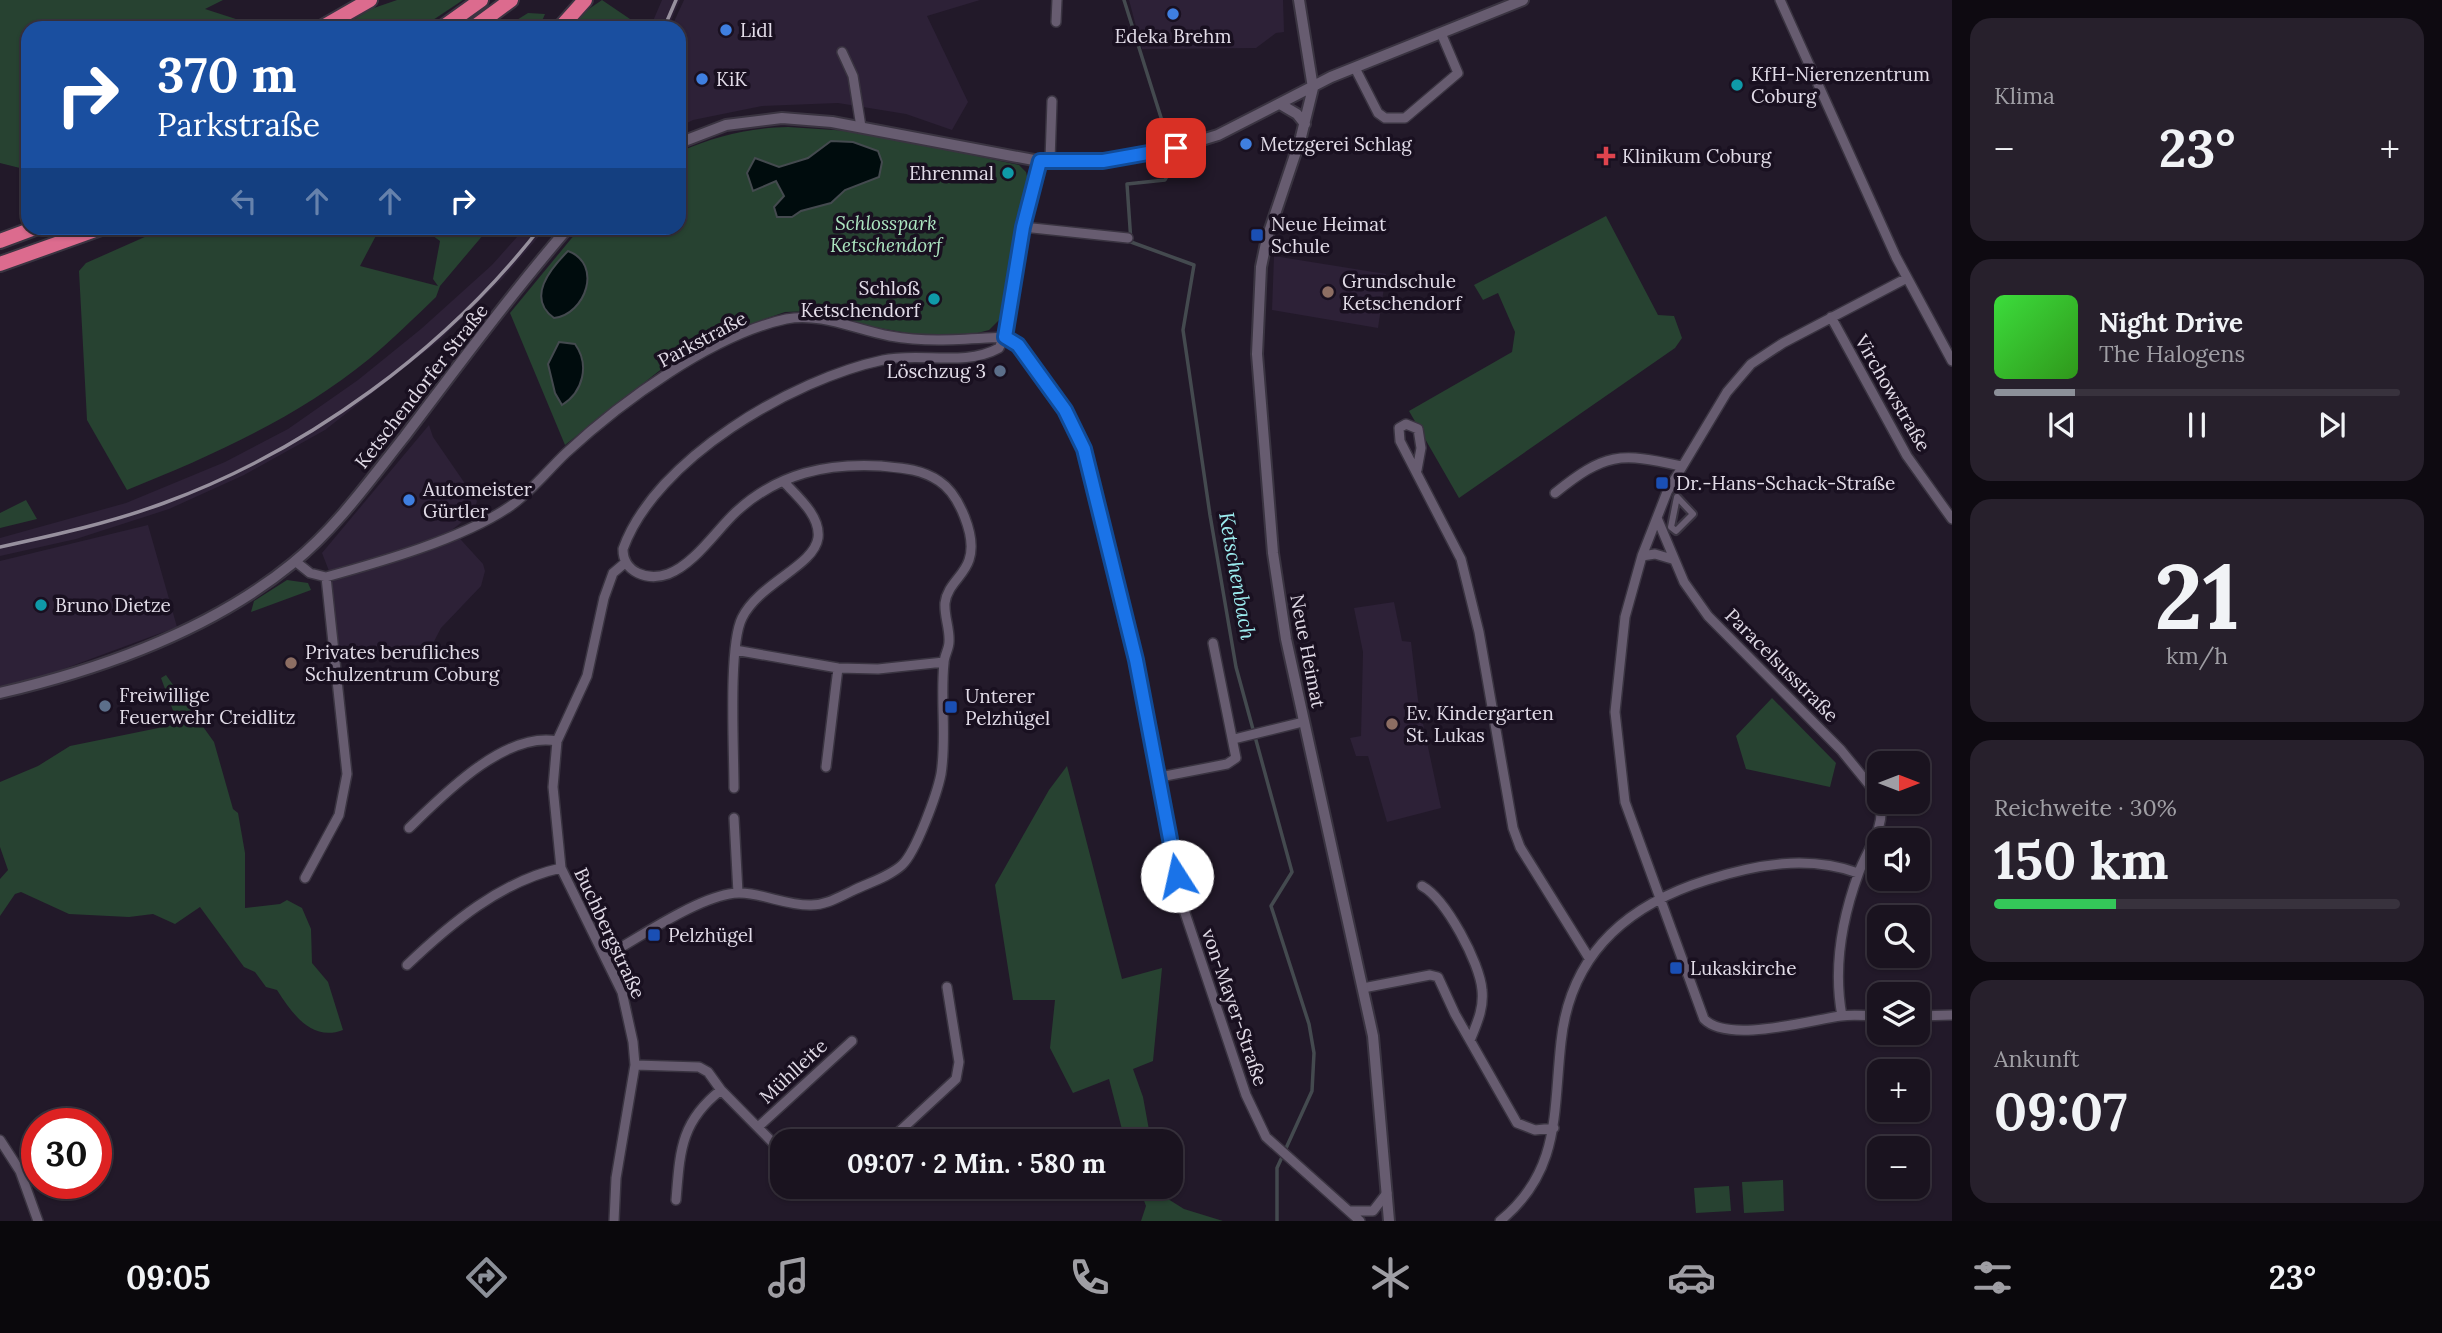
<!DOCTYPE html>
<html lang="de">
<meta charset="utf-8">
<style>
:root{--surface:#1a131f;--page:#27202c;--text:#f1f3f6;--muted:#9f9ea4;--line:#38323d;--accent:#8c9099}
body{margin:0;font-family:Lora,serif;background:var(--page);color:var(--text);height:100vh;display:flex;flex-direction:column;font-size:26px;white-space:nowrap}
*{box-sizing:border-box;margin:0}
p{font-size:23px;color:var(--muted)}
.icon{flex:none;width:38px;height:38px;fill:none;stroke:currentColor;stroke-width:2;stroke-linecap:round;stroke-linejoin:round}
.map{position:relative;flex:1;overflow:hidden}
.details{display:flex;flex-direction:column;gap:18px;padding:18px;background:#0e0a11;width:490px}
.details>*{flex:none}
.guide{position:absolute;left:21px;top:21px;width:665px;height:214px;border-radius:21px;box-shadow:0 2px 5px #0004,0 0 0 2px var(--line);background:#1a4fa0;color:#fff;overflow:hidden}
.needle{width:46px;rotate:90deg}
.buttons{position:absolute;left:1867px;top:751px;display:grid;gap:14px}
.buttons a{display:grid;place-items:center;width:63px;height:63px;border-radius:14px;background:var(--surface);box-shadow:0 2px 5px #0004,0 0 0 2px var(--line);font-size:35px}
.speed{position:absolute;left:21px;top:1108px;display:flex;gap:14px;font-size:35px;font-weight:700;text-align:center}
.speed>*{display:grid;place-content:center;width:91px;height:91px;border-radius:50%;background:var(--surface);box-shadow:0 2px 5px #0004,0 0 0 2px var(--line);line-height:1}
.speed .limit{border:10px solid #d22;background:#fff;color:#111}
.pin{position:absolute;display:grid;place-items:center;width:60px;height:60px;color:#fff;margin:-30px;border-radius:14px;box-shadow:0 4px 10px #0006}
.me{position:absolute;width:77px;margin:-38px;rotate:350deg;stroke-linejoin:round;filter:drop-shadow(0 0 5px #0008)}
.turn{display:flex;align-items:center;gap:24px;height:147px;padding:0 21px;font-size:32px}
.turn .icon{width:91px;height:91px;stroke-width:2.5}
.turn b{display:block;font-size:49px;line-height:60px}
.lanes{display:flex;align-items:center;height:66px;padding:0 21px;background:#0003;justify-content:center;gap:35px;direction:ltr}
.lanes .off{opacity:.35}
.big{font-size:52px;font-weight:800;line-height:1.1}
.details .tile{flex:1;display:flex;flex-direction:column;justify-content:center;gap:10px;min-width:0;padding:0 24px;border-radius:21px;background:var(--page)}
.details .dial{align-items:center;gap:0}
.dial b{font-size:91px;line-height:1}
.song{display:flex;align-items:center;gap:21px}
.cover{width:84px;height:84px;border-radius:10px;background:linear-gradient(135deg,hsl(120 70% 55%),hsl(110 70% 35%))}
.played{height:7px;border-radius:4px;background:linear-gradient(90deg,var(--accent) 20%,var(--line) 20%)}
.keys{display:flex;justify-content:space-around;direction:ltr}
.heat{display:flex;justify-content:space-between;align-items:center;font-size:38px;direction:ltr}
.charge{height:10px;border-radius:5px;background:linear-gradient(90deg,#34c759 30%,var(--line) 0)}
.trip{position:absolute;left:770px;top:1129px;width:413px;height:70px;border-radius:21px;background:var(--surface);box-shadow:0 2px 5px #0004,0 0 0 2px var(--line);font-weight:800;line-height:70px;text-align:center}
.dock{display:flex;height:112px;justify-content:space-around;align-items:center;background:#0a080c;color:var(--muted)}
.dock .icon{width:49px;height:49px}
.dock .on{color:var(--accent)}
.dock b{font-size:32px;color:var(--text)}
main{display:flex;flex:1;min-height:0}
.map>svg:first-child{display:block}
.built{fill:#2d2137}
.green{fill:#274231}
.water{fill:#000c0d;stroke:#444a4f;stroke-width:2}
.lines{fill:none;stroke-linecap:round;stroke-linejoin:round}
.stream{stroke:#444a4f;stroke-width:3.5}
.pedestrian-casing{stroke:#3a3441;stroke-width:10}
.minor-casing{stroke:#3a3441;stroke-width:12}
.tertiary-casing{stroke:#3a3441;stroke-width:14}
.trunk-casing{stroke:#3a3441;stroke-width:18}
.pedestrian{stroke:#675c70;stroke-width:6}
.minor{stroke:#675c70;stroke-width:9}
.tertiary{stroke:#675c70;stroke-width:10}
.trunk{stroke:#dc6b8e;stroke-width:14}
.rail{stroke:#97909e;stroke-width:3.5}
.route-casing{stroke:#114b97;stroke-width:18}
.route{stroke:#1a73e8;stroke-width:12}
.shop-dot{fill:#3f7fe0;stroke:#191020;stroke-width:2.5}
.culture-dot{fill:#0f9aa8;stroke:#191020;stroke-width:2.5}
.health-dot{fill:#e0444e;stroke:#191020;stroke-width:2.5}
.transit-dot{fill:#1a4fb4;stroke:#191020;stroke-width:2.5}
.education-dot{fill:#8d6e63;stroke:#191020;stroke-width:2.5}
.service-dot{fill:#5c6f8a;stroke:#191020;stroke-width:2.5}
.labels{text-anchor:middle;stroke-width:7;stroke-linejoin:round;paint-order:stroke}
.poi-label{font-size:19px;fill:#e2dce8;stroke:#191020;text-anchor:start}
.park-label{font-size:19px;font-style:italic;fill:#ace5c0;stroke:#191020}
.street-label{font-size:19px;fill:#e2dce8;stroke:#191020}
.water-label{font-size:21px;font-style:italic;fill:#9cecef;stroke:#191020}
</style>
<main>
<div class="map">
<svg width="1952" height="1221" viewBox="0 0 1952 1221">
<rect width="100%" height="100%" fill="#221929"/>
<path class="built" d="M 662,0 L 680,0 L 668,28 L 650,28 Z
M 684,0 L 980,0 L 927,16 L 968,102 L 952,130 L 906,114 L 838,103 L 762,106 L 693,120 L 679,127 L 679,28 L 671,28 Z
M 1129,0 L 1283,0 L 1284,32 L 1276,33 L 1256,48 L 1142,49 Z
M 525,228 L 546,228 L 503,278 L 440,340 L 325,430 L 244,475 L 169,509 L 76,539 L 0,556 L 0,538 L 126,503 L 225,462 L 288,429 L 358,380 L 421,329 L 492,265 Z
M 1274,256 L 1386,274 L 1378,328 L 1272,310 Z
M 429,425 L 433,437 L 477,501 L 474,512 L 452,530 L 483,564 L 485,571 L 481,586 L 441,628 L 429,651 L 338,658 L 329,571 L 322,553 Z
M 148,525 L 177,627 L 42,677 L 0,686 L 0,561 Z
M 1394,602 L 1402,641 L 1411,642 L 1418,700 L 1441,808 L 1387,822 L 1368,756 L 1356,756 L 1350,738 L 1361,736 L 1363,652 L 1354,608 Z"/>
<path class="green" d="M 0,0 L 223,0 L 205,9 L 264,28 L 28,28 L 28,170 L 0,163 Z
M 397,0 L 463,0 L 421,28 L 340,28 L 371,9 Z
M 602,0 L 630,19 L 628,28 L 571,28 L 583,13 Z
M 528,13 L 545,14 L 539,28 L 504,28 Z
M 788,127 L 865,132 L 1019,165 L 1026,172 L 1028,180 L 1016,219 L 1001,318 L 989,330 L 966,336 L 918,335 L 863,325 L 814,311 L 785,312 L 722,334 L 664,367 L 565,445 L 510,313 L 580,228 L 679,228 L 679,152 C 716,136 748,128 788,127 Z
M 1606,216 L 1658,315 L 1674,316 L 1682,338 L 1675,348 L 1459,498 L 1409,411 L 1512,352 L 1515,332 L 1498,293 L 1483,300 L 1474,285 Z
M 165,228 L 380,228 L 360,266 L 438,286 L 433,279 L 440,241 L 422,228 L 489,228 L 440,286 L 436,297 C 414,318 392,340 369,359 C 298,417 212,456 127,490 L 87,420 L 79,271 L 86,263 Z
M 26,500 L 37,519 L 0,528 L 0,513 Z
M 287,580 L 308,583 L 311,590 L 251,612 L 254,601 Z
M 166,675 L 214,742 L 233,809 L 238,813 L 245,853 L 245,908 L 280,904 L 287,900 L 302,908 L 311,929 L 312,963 L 328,982 L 343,1030 C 311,1042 292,1013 277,990 L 266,987 L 255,972 L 244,967 L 200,907 L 175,924 L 153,914 L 129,917 L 69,914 L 21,892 L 15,894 L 0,916 L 0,879 L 8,870 L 0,847 L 0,782 L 38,766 L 70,746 L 178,724 L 161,678 Z
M 1772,698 L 1836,763 L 1830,787 L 1746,769 L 1736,736 Z
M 1067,766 L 1122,979 L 1162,968 L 1153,1061 L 1133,1069 L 1143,1097 L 1151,1141 L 1125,1141 L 1109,1079 L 1073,1093 L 1050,1048 L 1055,1000 L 1013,1000 L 995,885 L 1049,790 Z
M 1783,1180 L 1784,1211 L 1744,1213 L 1742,1182 Z
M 1729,1186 L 1731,1211 L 1696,1213 L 1694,1188 Z
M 1139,1187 L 1158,1187 L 1160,1194 L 1184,1209 L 1223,1221 L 1141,1221 L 1146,1206 Z"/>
<path class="water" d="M 831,141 L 853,142 L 878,151 L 882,162 L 879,177 L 845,190 L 831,203 L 801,211 L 792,217 L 777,217 L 774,207 L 784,196 L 776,181 L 753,191 L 747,173 L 755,158 L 779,167 L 808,158 Z
M 568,251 C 603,264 586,314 554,318 C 526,298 550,269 568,251 Z
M 559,342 L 575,344 C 590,365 583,392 562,405 L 555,393 L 548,364 Z"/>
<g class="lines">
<path class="stream" d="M 1124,0 L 1175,162 L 1165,180 L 1127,184 L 1131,242 L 1194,265 L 1183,330 L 1210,515 L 1236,667 L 1292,872 L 1271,906 L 1309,1024 L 1314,1053 L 1312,1091 L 1277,1168 L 1277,1221"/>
<g class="pedestrian-casing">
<path id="pedestrian" d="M 1677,497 L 1693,514 L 1676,531 L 1671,527 Z"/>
</g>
<g class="minor-casing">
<path id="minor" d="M 1780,0 L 1896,257 L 1952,361
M 1056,22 L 1057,0
M 842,52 L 853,76 L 861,127
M 1355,68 L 1378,113 L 1385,118 L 1405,118 L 1458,73 L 1441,33
M 1050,160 L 1052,101
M 1023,227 L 1128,238
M 1831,317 L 1907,456 L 1952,519
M 1005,337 L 1018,345 L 1064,410 L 1084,449 L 1136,660 L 1181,901 L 1246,1095 L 1266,1137 L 1360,1221
M 1417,470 L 1421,448 L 1418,429 L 1406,424 L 1399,428 L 1400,441 L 1461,559 L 1479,632 L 1513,828 L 1520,847 L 1589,958
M 1555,493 C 1605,453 1619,452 1681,466
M 1657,518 L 1684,582 L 1708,616 L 1841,750 L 1880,798
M 1642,556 L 1655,554 L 1672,559
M 295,561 L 310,573 L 326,577 C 380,562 462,539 509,507 C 530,493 547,471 566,453 C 621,402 712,335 786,319 C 821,312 856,330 890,336 C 929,343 966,339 1005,337
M 735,650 L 838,668 L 878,669 L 944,662
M 1234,739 L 1303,722
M 826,767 L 838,668
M 1160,777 L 1227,764 L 1236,758 L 1213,643
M 734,788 C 734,751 728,646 742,618 C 759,583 814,566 818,538 C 821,516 797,496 783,481
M 734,818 L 738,893
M 409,828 C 443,795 505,731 557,741
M 305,878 L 339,815 L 347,774 L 326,577
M 1422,886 C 1446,899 1480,963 1482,990 C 1484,1008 1477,1023 1471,1038
M 606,956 C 638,938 694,900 729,894 C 755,889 784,906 811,905 C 826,905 839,897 852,891 C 868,883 889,877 902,865 C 916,852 937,794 941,774 C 947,737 940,700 944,663 C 944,656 949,649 949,642 C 950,629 944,616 945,603 C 947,585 964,576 969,560 C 977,537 959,494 939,481 C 921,469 902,468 881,466 C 827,463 779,473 737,511 C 717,529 695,564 668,574 C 648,581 623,573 623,549 C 655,459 793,379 883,360 C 919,352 965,367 999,348 L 1008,328 L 1023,227 L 1039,161
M 407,965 C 450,924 501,881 561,868
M 1363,988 L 1430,975 L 1438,977 L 1455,1014 L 1517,1123 L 1535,1130 L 1554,1128
M 1842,1016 C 1833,968 1842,918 1859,872 C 1867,850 1886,827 1880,802
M 1880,1016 C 1867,1016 1854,1014 1841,1016 C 1810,1020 1728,1044 1704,1019 L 1625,802 L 1615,712 L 1625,617 L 1642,556 L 1667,492 L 1727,392 L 1751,364 L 1783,343 L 1907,278
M 1918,1016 L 1952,1015
M 635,1065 L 699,1067 L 708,1072 L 721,1090 L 782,1152
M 758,1127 L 852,1041
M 0,1140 L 20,1171 L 38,1221
M 889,1141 L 956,1079 L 959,1062 L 947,987
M 676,1200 C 680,1152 680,1122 721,1090
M 1349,1211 L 1373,1211 L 1387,1193
M 614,1221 L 616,1178 L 635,1065 L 633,1042 L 622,992 L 561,868 L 553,787 L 557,741 L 587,676 L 604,598 L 613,573 L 626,562
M 1500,1221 C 1561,1171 1553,1113 1561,1042 C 1570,954 1627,905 1707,880 C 1757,864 1808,855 1858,873"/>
</g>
<g class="tertiary-casing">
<path id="tertiary" d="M 1299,0 L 1313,88 L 1301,137 L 1267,238 L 1261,267 L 1257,354 L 1273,553 L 1286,639 L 1373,1036 L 1389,1221
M 1280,104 L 1297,114 L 1305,124
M 679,143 L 726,125 L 782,118 L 832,122 L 1039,161 L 1103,161 L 1166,151 L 1218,135 L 1331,77 L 1523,0
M 0,693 C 103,669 211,630 293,563 C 337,527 370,480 405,436 C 458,366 511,294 568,228"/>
</g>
<g class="trunk-casing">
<path id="trunk" d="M 321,28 L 370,0
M 442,28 L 481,0
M 473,28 L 511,0
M 560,28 L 585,0
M 0,241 L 35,228
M 0,264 L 101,228"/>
</g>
<use href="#pedestrian" class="pedestrian"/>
<use href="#minor" class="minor"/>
<use href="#tertiary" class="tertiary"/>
<use href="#trunk" class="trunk"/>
<path class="rail" d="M 664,28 L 676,0
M 0,547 C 55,535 110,523 164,503 C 308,450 446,349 540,228"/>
</g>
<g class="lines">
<g class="route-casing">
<path id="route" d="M 1176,148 L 1103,161 L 1040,161 L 1023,227 L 1005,337 L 1018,345 L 1065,410 L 1084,449 L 1136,660 L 1177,876"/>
</g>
<use href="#route" class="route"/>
</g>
<g class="shop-dot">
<circle cx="1173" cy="14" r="7"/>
<circle cx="726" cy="30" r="7"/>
<circle cx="702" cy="79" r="7"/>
<circle cx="1246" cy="144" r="7"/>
<circle cx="409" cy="500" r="7"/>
</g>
<g class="culture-dot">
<circle cx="1737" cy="85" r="7"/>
<circle cx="1008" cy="173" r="7"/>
<circle cx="934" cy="299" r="7"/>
<circle cx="41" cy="605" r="7"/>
</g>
<path class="health-dot" d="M1602.5 145.5h7v7h7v7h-7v7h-7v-7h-7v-7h7z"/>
<g class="transit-dot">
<rect x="1250" y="228" width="14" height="14" rx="3.5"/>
<rect x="1655" y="476" width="14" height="14" rx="3.5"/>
<rect x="944" y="700" width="14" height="14" rx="3.5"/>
<rect x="647" y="928" width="14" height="14" rx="3.5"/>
<rect x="1669" y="961" width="14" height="14" rx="3.5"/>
</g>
<g class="education-dot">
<circle cx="1328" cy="292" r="7"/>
<circle cx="291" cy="663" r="7"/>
<circle cx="1392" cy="724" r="7"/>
</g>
<g class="service-dot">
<circle cx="1000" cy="371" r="7"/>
<circle cx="105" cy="706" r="7"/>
</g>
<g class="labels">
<g class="poi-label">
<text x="740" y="37">Lidl</text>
<text x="1173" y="43" text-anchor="middle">Edeka Brehm</text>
<text x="1751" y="81">KfH-Nierenzentrum<tspan x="1751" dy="22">Coburg</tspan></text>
<text x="716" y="86">KiK</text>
<text x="1260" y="151">Metzgerei Schlag</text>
<text x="1622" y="163">Klinikum Coburg</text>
<text x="994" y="180" text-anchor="end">Ehrenmal</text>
<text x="1271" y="231">Neue Heimat<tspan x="1271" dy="22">Schule</tspan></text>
<text x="1342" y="288">Grundschule<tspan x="1342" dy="22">Ketschendorf</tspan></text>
<text x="920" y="295" text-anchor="end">Schloß<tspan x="920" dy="22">Ketschendorf</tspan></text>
<text x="986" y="378" text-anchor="end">Löschzug 3</text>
<text x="1676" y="490">Dr.-Hans-Schack-Straße</text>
<text x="423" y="496">Automeister<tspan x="423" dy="22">Gürtler</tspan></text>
<text x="55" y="612">Bruno Dietze</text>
<text x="305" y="659">Privates berufliches<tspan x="305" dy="22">Schulzentrum Coburg</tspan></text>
<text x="119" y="702">Freiwillige<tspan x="119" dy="22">Feuerwehr Creidlitz</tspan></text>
<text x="965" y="703">Unterer<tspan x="965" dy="22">Pelzhügel</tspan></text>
<text x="1406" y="720">Ev. Kindergarten<tspan x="1406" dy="22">St. Lukas</tspan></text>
<text x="668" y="942">Pelzhügel</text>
<text x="1690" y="975">Lukaskirche</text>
</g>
<g class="park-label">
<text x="886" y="230">Schlosspark<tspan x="886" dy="22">Ketschendorf</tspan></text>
</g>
<g class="street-label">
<text transform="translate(702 339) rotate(-28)" y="7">Parkstraße</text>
<text transform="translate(421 386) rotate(-52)" y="7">Ketschendorfer Straße</text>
<text transform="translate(1893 393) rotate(60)" y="7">Virchowstraße</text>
<text transform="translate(1308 651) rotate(79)" y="7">Neue Heimat</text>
<text transform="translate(1782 665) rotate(45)" y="7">Paracelsusstraße</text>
<text transform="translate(610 933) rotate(65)" y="7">Buchbergstraße</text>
<text transform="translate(1235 1007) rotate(71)" y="7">von-Mayer-Straße</text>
<text transform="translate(793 1071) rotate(-43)" y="7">Mühlleite</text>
</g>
<g class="water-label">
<text transform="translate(1237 576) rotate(80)" y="7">Ketschenbach</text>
</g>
</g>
</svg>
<div class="buttons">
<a><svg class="needle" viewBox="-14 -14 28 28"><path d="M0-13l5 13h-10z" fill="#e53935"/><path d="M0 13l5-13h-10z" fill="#9f9ea4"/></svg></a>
<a><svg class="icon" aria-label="sound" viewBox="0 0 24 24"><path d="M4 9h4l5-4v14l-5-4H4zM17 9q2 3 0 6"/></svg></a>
<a><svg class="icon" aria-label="search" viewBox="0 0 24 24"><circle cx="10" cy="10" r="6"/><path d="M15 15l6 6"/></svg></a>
<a><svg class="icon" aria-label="layers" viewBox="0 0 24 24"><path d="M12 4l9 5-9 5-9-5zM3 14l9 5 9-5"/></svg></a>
<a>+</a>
<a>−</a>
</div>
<div class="speed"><div class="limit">30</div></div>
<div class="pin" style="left:1176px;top:148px;background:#d93025"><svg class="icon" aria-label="arrive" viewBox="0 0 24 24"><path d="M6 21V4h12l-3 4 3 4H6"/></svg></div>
<svg class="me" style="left:1177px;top:876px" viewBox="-20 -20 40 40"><circle r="19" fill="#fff"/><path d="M0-13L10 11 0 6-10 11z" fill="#1a73e8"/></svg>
<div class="trip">09:07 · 2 Min. · 580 m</div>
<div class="guide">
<div class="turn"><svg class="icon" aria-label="right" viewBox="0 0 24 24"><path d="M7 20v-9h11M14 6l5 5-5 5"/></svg><div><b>370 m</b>Parkstraße</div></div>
<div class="lanes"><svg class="icon off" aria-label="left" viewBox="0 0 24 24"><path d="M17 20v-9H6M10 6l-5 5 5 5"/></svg><svg class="icon off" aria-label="ahead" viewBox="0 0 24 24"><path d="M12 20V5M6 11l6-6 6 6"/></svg><svg class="icon off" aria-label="ahead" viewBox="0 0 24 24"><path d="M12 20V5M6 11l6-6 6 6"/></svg><svg class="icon" aria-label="right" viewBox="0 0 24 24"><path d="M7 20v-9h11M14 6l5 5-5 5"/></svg></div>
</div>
</div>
<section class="details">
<div class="tile"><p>Klima</p>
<div class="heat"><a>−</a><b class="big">23°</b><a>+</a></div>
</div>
<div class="tile">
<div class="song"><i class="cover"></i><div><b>Night Drive</b><p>The Halogens</p></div></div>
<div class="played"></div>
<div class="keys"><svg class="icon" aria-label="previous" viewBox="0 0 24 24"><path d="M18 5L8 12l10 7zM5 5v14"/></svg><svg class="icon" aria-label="pause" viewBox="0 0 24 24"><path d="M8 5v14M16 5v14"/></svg><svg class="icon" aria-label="next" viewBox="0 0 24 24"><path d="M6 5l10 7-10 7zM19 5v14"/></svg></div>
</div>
<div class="tile dial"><b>21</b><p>km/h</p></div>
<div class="tile"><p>Reichweite · 30%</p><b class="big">150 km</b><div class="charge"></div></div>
<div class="tile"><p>Ankunft</p><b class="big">09:07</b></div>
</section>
</main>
<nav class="dock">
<b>09:05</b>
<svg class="icon on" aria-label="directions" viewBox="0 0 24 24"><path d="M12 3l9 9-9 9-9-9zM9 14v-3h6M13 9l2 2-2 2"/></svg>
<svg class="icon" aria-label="music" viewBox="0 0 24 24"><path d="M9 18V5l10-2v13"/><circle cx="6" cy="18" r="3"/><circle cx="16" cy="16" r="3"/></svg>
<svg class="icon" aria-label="phone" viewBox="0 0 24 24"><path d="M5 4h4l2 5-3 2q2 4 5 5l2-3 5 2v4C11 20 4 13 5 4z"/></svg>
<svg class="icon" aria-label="climate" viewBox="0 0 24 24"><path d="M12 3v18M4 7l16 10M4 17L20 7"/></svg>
<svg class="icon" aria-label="car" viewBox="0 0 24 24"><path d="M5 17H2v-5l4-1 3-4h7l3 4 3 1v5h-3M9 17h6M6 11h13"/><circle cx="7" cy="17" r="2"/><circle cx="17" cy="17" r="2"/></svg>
<svg class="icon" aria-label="filters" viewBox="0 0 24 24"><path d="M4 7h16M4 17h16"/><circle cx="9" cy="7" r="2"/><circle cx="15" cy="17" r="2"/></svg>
<b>23°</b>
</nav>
